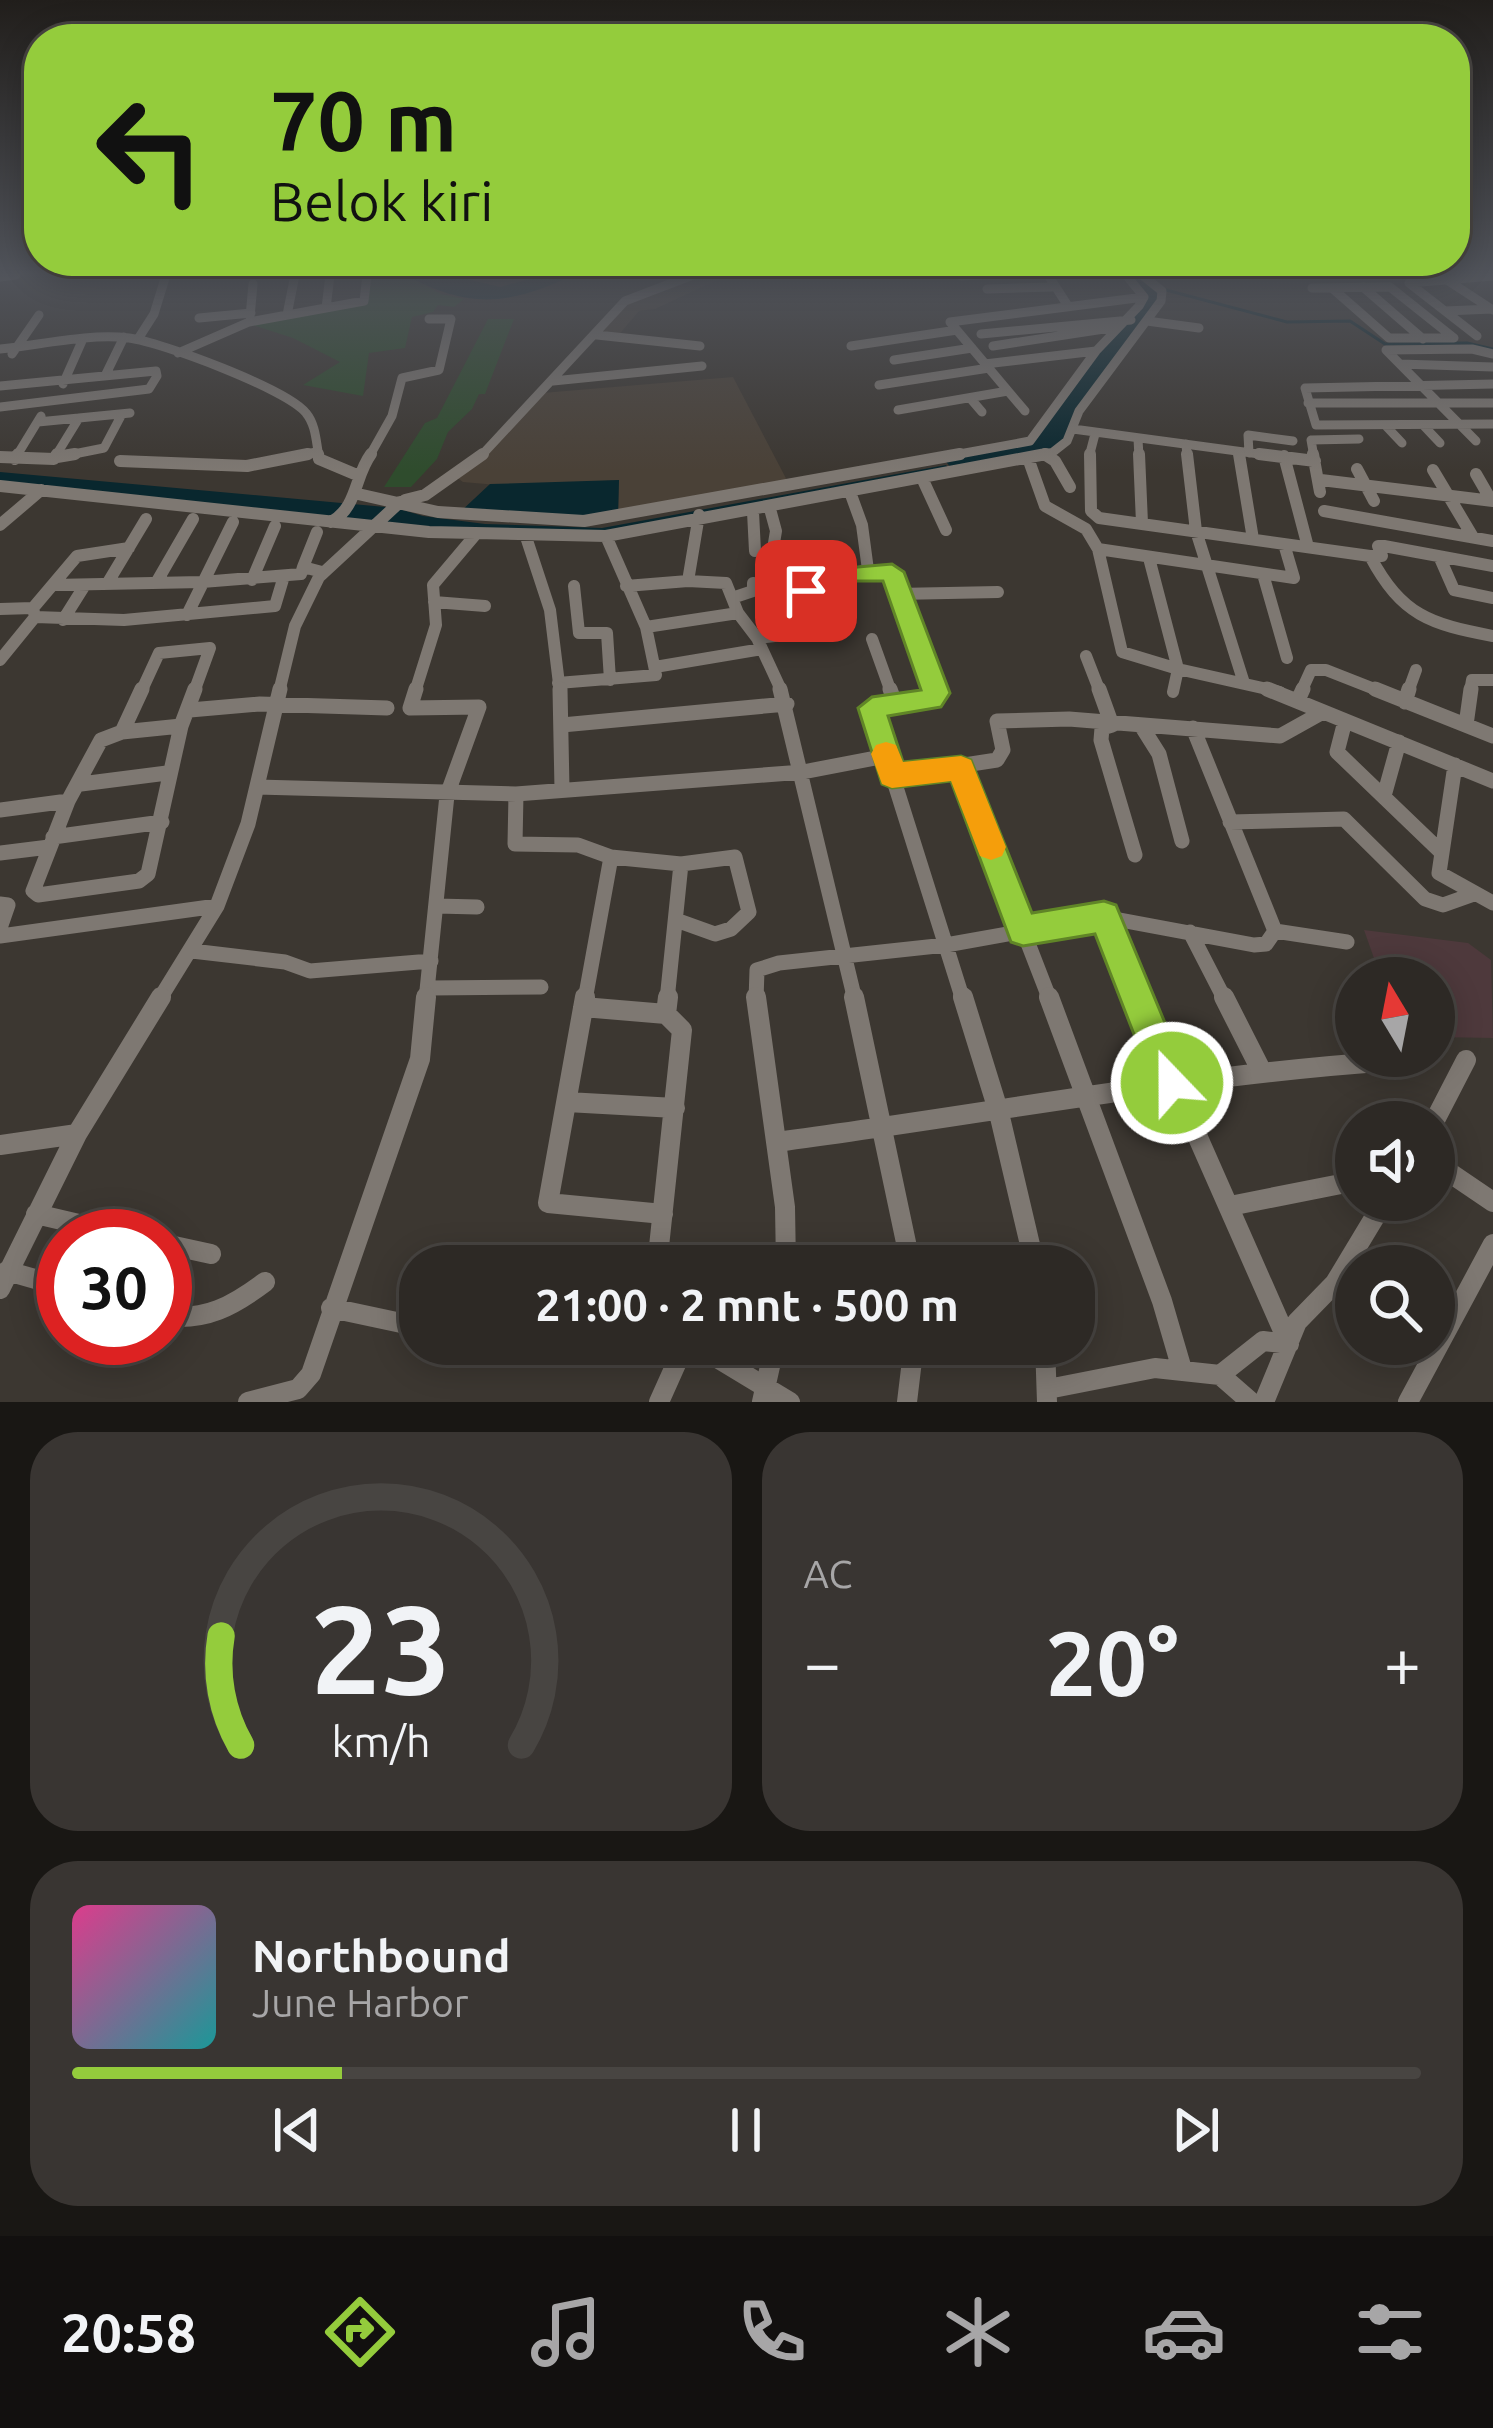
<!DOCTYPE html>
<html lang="id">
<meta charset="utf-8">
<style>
:root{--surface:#2d2925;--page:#393532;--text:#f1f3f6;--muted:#a7a6a7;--line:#484542;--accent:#94cc3c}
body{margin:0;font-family:Ubuntu,sans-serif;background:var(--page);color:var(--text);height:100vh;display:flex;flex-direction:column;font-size:45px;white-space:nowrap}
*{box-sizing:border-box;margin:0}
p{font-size:39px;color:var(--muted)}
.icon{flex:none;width:66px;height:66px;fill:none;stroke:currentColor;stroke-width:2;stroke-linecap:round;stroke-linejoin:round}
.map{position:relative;height:1402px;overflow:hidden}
.panel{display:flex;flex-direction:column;gap:30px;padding:30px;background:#191714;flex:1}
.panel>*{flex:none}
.banner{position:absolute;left:24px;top:24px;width:1446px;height:252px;border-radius:48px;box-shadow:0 6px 30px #0003,0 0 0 3px var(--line);background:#94cc3c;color:#111;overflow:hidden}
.needle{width:78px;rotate:350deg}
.fabs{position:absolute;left:1335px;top:957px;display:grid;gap:24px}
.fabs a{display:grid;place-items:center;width:120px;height:120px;border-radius:50%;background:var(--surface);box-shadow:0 6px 30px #0003,0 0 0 3px var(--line);font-size:60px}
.speed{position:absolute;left:36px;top:1209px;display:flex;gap:24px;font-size:60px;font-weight:700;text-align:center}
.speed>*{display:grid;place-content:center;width:156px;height:156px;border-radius:50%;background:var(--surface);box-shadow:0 6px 30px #0003,0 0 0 3px var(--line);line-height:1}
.speed .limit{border:18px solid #d22;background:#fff;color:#111}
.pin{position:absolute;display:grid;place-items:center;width:102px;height:102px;color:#fff;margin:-51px;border-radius:24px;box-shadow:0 6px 18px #0006}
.me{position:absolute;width:132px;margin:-66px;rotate:338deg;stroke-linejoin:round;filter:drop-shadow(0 0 9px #0008)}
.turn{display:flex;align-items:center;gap:42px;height:252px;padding:0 48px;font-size:54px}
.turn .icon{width:156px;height:156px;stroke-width:2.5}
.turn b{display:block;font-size:84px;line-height:102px}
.big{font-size:90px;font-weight:700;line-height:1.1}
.panel .card{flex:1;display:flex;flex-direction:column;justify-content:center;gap:18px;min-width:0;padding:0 42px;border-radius:48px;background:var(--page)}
.panel .dial{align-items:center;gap:0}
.dial svg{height:312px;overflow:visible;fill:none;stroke:var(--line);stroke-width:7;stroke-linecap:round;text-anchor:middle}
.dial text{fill:var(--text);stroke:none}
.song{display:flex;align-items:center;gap:36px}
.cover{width:144px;height:144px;border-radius:18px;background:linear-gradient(135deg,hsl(330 70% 55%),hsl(180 70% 35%))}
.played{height:12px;border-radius:6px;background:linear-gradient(90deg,var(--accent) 20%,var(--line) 20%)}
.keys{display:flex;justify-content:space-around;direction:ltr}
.heat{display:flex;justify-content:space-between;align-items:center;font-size:66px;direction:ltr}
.panel .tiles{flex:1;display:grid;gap:30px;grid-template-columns:1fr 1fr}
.card:last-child{grid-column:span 2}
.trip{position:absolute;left:399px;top:1245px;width:696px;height:120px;border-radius:48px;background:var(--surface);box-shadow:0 6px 30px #0003,0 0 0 3px var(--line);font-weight:700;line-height:120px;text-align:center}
.tab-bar{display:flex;height:192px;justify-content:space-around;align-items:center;background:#12100f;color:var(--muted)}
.tab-bar .icon{width:84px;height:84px}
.tab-bar .active{color:var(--accent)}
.tab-bar b{font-size:54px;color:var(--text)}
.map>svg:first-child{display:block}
.built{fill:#4a4137}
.education{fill:#4e393c}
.green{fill:#2f4c2d}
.water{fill:#09272e}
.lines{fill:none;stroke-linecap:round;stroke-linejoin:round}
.stream{stroke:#09272e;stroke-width:3}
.minor-far3{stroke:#7e7872;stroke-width:9}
.minor-far2{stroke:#7e7872;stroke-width:12}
.minor-far1{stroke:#7e7872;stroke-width:15}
.minor{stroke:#7e7872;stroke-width:20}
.route{fill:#94cc3c;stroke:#608527;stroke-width:3}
.slow{fill:#f59e0b}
</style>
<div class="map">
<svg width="1493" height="1402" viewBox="0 0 1493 1402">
<rect width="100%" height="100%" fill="#3c3731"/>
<path class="built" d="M 693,275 L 728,275 L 655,309 L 639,311 L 617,337 L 597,335 L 625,301 Z
M 733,377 L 790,486 L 618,517 L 619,480 L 508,486 L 463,482 L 456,477 L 542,393 Z"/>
<path class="education" d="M 1364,930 L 1468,943 L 1491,960 L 1493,1038 L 1434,1037 L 1434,978 L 1381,978 Z"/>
<path class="green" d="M 367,275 L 406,275 L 441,294 L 464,299 L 454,307 L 438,305 L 433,312 L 412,317 L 405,348 L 369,353 L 363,396 L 303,385 L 340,362 L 293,338 L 246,323 L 364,301 Z
M 488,319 L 514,319 L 485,394 L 479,394 L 472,409 L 448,432 L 437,459 L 411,487 L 384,487 L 425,423 L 437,418 Z"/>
<path class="water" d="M 406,275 L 450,275 L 500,287 L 545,275 L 574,275 C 509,305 469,310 406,275 Z
M 1126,275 L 1142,275 L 1162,291 L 1058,448 L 956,474 L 943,458 L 1030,441 L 1143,297 Z
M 946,465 L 950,470 L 602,534 L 330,523 L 0,486 L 0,472 L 396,508 L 423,516 L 485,524 L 602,528 Z
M 619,480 L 618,517 L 459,513 L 490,484 Z"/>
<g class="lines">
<path class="stream" d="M 1166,290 L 1287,322 L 1350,321 L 1385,344 L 1467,343 L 1493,349"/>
<path class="minor-far3" d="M 1048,275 L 1068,306
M 961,276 L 980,275
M 0,277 L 16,275
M 1447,280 L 1493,310
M 1363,287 L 1423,339
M 1312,288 L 1390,287 L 1454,338 L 1389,338 L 1332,288
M 987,289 L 1053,287
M 326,308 L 330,275
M 1445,311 L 1492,309
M 287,315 L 295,275
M 250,317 L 253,284
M 199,318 L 251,313
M 1147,321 L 1199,328
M 981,334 L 1131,320
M 597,335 L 700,346
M 1477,336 L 1409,283 L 1493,276
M 138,339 L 154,314 L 166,275
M 851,346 L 957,330
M 993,346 L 1117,327
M 0,349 C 40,345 89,333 129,338 C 161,342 287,389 306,413 C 316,425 316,442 319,457
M 178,353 L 249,322 L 364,301 L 367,275
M 12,354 L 39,315
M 894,360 L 972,348
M 985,364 L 1096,351
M 1400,364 L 1493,367
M 105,376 L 124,337
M 553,381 L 702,366
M 63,384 L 82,341
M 1493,384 L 1305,388 L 1316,425 L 1493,424
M 879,385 L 989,368
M 0,386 L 156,371 L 157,376 L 149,389 L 0,407
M 1008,391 L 1025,411
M 970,398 L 982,412
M 1308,403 L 1493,403
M 898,410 L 1008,391 L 950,322 L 1144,297
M 38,422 L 130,413
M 1385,425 L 1402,443
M 1423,425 L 1440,443
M 1073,429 L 1281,457
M 1138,439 L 1139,457
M 1476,441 L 1386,350 L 1472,349 L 1493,354
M 1186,444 L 1187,457
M 1239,452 L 1240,457
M 1249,453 L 1248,435 L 1293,441
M 1044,454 L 1048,457
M 16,457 L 41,416
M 55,457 L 79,418
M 59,457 L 104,448 L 122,414
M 294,457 L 316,452
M 369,457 L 392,416 L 402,378 L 439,370 L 451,319 L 429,319
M 480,457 L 625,301 L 693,275
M 943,457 L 1030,441 L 1096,351 L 1139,306 L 1144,297 L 1126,275
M 1033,457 L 1053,452 L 1067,441 L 1079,411 L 1161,301 L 1162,291 L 1142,275
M 1089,457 L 1095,434
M 1314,457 L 1311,440 L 1359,439"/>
<path class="minor-far2" d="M 318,454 L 319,459 L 357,475
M 1044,454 L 1055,461 L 1070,487
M 1090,454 L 1091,511 L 1099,518 L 1370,556 L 1382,556 L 1378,546 L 1384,546 L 1493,566
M 1139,454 L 1142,523
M 1187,454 L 1196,531 L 1244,683
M 1239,454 L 1253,539
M 1259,454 L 1315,461
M 1313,454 L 1320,492
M 1284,456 L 1308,547
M 0,457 L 54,459 L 57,454
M 57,457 L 75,454
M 1028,458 L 1045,506 L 1086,529 L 1098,549 L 1122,652 L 1178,669 L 1173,692
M 15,459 L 18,454
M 120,461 L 247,466 L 308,454
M 1357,469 L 1374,501
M 1433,470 L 1473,537
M 1476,474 L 1491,500
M 922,478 L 946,530
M 1321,480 L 1493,501
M 0,486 L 429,532 L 606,536 L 1046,454
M 358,494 L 438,512 L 584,521 L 960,454
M 405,500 L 425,495 L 483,454
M 770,509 L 776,531 L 770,567
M 1324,511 L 1493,541
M 753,512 L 755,551
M 699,515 L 688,581 L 726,583 L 732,598
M 331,522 C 358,507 354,477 371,454
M 0,525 L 41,490
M 526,537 L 550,610 L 560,692
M 1098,549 L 1294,578 L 1284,544
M 1370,556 C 1402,616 1430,624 1493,636
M 1439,556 L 1454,590 L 1493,598
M 1149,558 L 1178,669 L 1280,692
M 303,567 L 317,532
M 868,570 L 892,572 L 936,692
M 1263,574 L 1287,658
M 252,580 L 275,526
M 156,583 L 193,519
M 107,584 L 146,519
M 53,585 L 202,582 L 301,574 L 303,567 L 322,572
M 574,586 L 579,633 L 607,633 L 610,680
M 626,586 L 688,581
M 897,594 L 998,592
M 434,602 L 485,606
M 0,609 L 33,608
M 738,613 L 732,598 L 753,591 L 753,583 L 764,584 L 764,590 L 806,591 L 807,584 L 844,586
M 187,615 L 233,522
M 35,617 L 124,620 L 275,606 L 284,576
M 63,620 L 85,585
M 646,627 L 738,613 L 757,638 L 782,692
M 757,638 L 847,628 L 844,575 L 868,570 L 862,525 L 850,492
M 872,639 L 891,692
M 1086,656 L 1100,692
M 0,660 L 35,617 L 33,608 L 77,556 L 129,548
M 655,667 L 762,649
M 558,683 L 656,675 L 646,627 L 606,536
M 141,692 L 159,653 L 210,648 L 194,692
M 279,692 L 295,626 L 319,577 L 400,502
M 415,692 L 436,625 L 433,585 L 476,534
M 1301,692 L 1311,670 L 1326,670 L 1382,692
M 1408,692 L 1416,670
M 1470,692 L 1472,680 L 1493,680"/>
<path class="minor-far1" d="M 416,689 L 410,708 L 479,707 L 447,795 L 426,1000
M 560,689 L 562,789
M 780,689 L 855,1000
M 890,689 L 895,703 L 875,706 L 872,711 L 963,1000
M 1099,689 L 1112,725 L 1102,728 L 1101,740 L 1135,855
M 1267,689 L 1493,781
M 1375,689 L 1493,736
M 1299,698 L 1303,689
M 1405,702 L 1409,689
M 895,703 L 931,699 L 935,689
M 190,710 L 260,704 L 387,708
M 1345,721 L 1337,752 L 1439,850
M 562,725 L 787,704
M 1466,725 L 1471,689
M 181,726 L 195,689
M 1142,727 L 1159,754 L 1182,841
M 1193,728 L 1275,931
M 122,732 L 101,740 L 68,801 L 33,891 L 38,895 L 139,881 L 148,874 L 181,726
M 122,732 L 142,689
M 122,732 L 181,726
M 1455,765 L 1439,873 L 1493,903
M 960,768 L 1050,1000
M 892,776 L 997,760 L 1003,750 L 997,721 L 1069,719 L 1280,736 L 1323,712
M 81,784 L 167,773
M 257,787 L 516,794 L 803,772 L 886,756
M 516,794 L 515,844 L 578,845 L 611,857 L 681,864 L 735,857 L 749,912 L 731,929 L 715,934 L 676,920
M 1384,796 L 1399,742
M 0,810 L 68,801
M 1230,822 L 1344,819 L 1425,899 L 1443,905 L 1474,894
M 53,837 L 162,822
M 0,853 L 49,847
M 0,904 L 8,905 L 0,928
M 437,906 L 477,907
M 1104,917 L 1138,1000
M 1275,931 L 1347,942
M 1190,932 L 1225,1000
M 0,936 L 217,906
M 192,951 L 285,962 L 310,971 L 431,961
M 430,988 L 541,987
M 159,1000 L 217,906 L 248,824 L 280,689
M 585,1000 L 611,857
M 667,1000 L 681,864
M 756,1000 L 757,970 L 779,963 L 946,945 L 1104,917 L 1254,945 L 1266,944 L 1275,931"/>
<path class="minor" d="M 585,997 L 548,1203 L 663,1214
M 756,997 L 785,1207 L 786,1266
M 854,997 L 911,1266
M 963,997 L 999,1113 L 1035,1266
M 1049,997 L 1162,1301 L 1181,1366
M 1224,997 L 1261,1070
M 583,1007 L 666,1014 L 682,1030 L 658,1256 L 688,1264
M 666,1014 L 668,997
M 567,1102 L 675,1108
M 1434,1122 L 1466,1060
M 777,1142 C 982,1115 1186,1075 1393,1061
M 0,1145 L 77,1134
M 1434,1162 L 1493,1202
M 1230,1206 L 1356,1181
M 36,1214 L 130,1236
M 165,1244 L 211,1254
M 7,1271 L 63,1287
M 0,1289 L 77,1134 L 161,997
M 331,1308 L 420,1327
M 165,1316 C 206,1321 233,1306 265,1282
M 694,1344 L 790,1402
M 1045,1344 L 1047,1402
M 1220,1375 L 1251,1402
M 1048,1389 L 1155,1368 L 1220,1375 L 1263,1341 L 1289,1344 L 1136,997
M 248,1402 L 298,1389 L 311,1374 L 420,1059 L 426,997
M 659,1402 L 685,1344
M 762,1402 L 775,1344
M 907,1402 L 914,1344
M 1264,1402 L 1297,1322 L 1335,1283 L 1385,1200
M 1408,1402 L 1493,1244"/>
</g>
<linearGradient id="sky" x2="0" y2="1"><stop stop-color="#211e1b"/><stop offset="0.58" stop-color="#50535a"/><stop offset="1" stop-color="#50535a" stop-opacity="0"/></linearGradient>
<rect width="1493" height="471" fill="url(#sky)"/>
<path class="route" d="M 892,564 L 904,572 L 950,693 L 941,707 L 888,716 L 903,762 L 961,756 L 971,760 L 1032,913 L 1104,901 L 1116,905 L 1190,1083 L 1185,1096 L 1172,1101 L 1158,1096 L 1095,934 L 1023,946 L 1011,942 L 951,781 L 892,788 L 882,784 L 858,708 L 872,697 L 921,690 L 883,581 L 856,581 L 852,592 L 817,593 L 806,599 L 794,591 L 799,578 L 832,577 L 835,569 Z"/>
<path class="slow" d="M 886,742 L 896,745 L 903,762 L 961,756 L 971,760 L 1006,847 L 1002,856 L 991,860 L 980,856 L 951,781 L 892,788 L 882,784 L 871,754 L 876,745 Z"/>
</svg>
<div class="fabs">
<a><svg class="needle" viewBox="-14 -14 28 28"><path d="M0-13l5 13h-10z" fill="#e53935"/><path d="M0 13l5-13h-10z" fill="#a7a6a7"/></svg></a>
<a><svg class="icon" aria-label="sound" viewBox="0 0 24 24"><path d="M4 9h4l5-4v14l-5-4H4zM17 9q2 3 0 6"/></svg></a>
<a><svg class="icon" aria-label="search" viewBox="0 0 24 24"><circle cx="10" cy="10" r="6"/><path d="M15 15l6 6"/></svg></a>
</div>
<div class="speed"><div class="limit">30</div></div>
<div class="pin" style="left:806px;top:591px;background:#d93025"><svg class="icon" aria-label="arrive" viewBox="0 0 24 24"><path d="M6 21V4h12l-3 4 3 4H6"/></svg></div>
<svg class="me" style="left:1172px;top:1083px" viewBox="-20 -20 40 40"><circle r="17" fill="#94cc3c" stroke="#fff" stroke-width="3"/><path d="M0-11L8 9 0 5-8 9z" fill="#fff"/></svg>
<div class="trip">21:00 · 2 mnt · 500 m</div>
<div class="banner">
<div class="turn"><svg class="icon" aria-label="left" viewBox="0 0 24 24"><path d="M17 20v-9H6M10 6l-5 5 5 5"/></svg><div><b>70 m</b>Belok kiri</div></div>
</div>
</div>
<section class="panel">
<div class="tiles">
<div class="card dial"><svg viewBox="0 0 100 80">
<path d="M14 69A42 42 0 1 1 86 69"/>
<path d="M14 69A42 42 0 0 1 9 41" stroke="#94cc3c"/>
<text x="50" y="56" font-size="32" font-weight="700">23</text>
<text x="50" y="72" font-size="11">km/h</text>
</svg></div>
<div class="card"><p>AC</p>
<div class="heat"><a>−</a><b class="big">20°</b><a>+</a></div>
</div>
<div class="card">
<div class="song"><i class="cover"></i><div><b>Northbound</b><p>June Harbor</p></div></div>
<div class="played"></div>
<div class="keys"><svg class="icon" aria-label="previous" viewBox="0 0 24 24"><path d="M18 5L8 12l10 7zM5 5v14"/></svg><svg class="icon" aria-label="pause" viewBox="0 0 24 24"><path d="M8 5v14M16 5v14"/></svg><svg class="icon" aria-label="next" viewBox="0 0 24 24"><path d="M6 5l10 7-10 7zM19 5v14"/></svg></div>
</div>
</div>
</section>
<nav class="tab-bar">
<b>20:58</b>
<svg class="icon active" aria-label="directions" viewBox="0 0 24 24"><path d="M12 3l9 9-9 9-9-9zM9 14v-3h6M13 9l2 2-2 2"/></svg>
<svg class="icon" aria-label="music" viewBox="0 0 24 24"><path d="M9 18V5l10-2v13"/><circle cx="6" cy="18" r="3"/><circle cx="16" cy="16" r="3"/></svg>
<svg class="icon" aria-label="phone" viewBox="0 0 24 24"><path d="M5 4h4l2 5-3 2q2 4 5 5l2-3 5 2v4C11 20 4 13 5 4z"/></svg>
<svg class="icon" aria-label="climate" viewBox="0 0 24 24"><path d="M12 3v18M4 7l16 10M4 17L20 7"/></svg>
<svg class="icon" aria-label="car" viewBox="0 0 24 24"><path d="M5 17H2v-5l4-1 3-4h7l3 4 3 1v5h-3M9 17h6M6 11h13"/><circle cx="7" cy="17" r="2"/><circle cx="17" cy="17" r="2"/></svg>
<svg class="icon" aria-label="filters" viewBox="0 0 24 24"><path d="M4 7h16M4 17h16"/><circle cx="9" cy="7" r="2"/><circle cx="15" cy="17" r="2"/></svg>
</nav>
